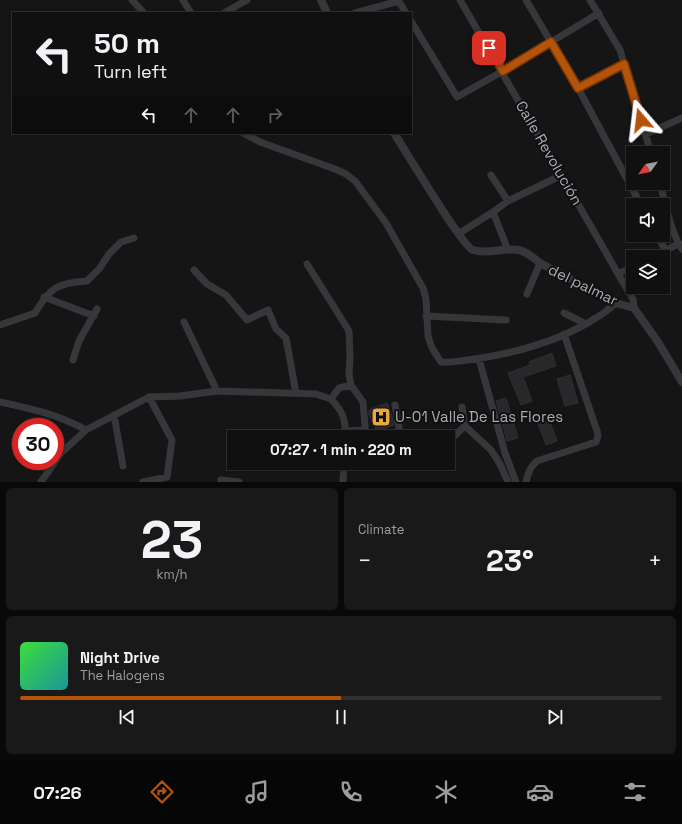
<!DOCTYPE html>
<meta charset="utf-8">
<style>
:root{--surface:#101010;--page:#191919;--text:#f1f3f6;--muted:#9c9d9f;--line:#303030;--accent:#b45309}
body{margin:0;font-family:"Space Grotesk",sans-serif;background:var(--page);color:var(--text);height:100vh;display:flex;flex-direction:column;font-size:15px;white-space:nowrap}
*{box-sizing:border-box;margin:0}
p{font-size:13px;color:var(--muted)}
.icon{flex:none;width:22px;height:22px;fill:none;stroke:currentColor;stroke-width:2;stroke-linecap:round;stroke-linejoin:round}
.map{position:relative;height:482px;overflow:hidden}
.side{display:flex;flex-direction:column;gap:6px;padding:6px;background:#090909;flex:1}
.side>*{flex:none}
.top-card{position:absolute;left:12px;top:12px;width:400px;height:122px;border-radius:0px;box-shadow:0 1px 3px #0004,0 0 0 1px var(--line);background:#101010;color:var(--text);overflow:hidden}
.needle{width:26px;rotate:237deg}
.tools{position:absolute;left:626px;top:146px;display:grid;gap:8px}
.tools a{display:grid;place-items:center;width:44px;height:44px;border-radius:0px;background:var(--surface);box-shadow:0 1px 3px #0004,0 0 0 1px var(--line);font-size:20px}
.speed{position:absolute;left:12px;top:418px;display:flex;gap:8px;font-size:20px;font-weight:700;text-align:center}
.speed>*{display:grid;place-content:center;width:52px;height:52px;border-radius:50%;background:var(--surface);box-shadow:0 1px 3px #0004,0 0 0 1px var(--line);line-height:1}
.speed .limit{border:6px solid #d22;background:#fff;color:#111}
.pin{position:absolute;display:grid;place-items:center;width:34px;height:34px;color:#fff;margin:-17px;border-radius:8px;box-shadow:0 2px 6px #0006}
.me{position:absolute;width:44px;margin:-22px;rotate:343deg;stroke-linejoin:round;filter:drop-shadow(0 0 3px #0008)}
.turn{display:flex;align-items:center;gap:14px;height:84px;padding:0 16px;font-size:18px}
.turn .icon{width:52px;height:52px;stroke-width:2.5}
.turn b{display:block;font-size:28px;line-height:34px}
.lanes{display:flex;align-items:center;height:38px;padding:0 16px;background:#0003;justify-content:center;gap:20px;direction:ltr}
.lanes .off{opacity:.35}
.big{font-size:30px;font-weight:600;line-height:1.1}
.side .card{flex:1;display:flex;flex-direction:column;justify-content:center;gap:6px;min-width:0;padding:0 14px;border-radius:6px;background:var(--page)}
.side .dial{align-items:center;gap:0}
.dial b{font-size:52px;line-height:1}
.song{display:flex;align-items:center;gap:12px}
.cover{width:48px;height:48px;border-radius:6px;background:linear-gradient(135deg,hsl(120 70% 55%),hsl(180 70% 35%))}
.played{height:4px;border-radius:2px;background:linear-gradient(90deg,var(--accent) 50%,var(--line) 50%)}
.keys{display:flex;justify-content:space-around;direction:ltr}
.heat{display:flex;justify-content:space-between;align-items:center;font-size:22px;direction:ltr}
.side .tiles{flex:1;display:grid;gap:6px;grid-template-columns:1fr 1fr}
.card:last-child{grid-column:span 2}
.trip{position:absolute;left:227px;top:430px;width:228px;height:40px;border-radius:0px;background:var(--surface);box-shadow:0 1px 3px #0004,0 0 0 1px var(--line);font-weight:600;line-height:40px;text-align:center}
.menu{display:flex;height:64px;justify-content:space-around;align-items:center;background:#060606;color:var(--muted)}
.menu .icon{width:28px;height:28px}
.menu .selected{color:var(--accent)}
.menu b{font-size:18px;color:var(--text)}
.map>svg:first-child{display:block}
.building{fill:#28282a;stroke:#2f2f32}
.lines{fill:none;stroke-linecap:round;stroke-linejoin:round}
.minor{stroke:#36373b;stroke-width:7}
.tertiary{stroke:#36373b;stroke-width:8}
.route-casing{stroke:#753606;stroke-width:10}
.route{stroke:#b45309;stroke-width:7}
.labels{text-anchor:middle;stroke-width:4;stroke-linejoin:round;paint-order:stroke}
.street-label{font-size:15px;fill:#a7acb6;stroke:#101011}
.poi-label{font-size:15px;fill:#a7acb6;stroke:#101011;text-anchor:start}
</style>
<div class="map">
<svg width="682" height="482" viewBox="0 0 682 482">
<rect width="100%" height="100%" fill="#151516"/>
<path class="building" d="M 552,353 L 556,366 L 523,377 L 532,401 L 521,405 L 508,373 L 530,365 L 529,362 Z
M 570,375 L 578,403 L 565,406 L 557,379 Z
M 506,398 L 518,438 L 507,441 L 496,401 Z
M 387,403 L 392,416 L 394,425 L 377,431 L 369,415 L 369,410 Z
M 547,414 L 557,441 L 546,445 L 536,418 Z"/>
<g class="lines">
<path class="minor" d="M 132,0 L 144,13
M 183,0 L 191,13
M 398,0 L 406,13
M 460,0 L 604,249 L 618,274 L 633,299 L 634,308
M 526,0 L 578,88 L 641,205
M 590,0 L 620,50 L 651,153
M 224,13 L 247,0
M 355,13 L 399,1
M 411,21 L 457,97 L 503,71 L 599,13
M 578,88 L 624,64
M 243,133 L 260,142 L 335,169 L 346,174 L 355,181 L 386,223 L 423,288 L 426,299 L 428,336 L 432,348 L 441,362 C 450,363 459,361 468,360 C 513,354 561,341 599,316 C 605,313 611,307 616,303
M 646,134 L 682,118
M 491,175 L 508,201
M 660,183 C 665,202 671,233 682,249
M 493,212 L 508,250
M 458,234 L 493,212 L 508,201 L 562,175
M 657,235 L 666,251
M 653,257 L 678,244
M 307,264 L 349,331 L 350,357 L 349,374 L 351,385
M 194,270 L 207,284 L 226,295 L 247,320 L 268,310 L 276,329 L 286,338 L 296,393
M 618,274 L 633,267
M 527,294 L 540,263
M 44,297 L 94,316
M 564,313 L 586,324
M 426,316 L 506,320
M 184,322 L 217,391
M 0,325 L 35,313 C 50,287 58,283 87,281 L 99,269 L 109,254 L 121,242 L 134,238
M 479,359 L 505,453 L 516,482
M 73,360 L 79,341 L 97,309
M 331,399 L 339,388 L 351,385 L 363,402 L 366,437
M 331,399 C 343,412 346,419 345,437
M 0,402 C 32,409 57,414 86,430
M 395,405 L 399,427 L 399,437
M 462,407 L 464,422 L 465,426 L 491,450 L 500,464 L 508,482
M 114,415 L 123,466
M 346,431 L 365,430
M 448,442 L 465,426
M 221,480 L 239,482
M 41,482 L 61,453 L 86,430 L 149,397 L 180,396 L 217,391 L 316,394 L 331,399
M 143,482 L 167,477 L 172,440 L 149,397
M 343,482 L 344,463
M 526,482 C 528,473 530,467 537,461 L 596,442 L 598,436 L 597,431 L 564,334"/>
<path class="tertiary" d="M 321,0 L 327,13
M 394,133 C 405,150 462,246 473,250 C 488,255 504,247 519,250 C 527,252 534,258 540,263 L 616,303 L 634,308 L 658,342 L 682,382"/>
</g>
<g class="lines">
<g class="route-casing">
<path id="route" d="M 489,48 L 503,71 L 551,42 L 578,88 L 624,64 L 641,120"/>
</g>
<use href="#route" class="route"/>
</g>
<defs>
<g id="hospital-square" transform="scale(1)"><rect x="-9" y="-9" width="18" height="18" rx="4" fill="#e9a639" stroke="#101011"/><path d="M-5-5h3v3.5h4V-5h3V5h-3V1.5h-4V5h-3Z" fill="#111"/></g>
</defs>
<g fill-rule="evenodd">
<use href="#hospital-square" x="381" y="417"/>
</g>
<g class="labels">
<g class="street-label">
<text transform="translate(549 153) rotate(60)" y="5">Calle Revolución</text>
<text transform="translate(583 285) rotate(26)" y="5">del palmar</text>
</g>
<g class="poi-label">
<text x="395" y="422">U-01 Valle De Las Flores</text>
</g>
</g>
</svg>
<div class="tools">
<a><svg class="needle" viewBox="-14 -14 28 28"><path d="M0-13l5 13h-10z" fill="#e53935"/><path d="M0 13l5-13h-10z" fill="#9c9d9f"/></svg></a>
<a><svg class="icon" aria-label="sound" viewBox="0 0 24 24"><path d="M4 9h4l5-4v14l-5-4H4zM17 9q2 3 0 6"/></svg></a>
<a><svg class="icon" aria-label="layers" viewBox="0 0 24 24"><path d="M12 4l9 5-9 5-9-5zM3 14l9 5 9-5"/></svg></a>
</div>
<div class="speed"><div class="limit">30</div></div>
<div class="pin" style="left:489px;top:48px;background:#d93025"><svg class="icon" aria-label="arrive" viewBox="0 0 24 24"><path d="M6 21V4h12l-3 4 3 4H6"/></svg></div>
<svg class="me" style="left:641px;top:120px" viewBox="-20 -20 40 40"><path d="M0-17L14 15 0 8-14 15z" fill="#b45309" stroke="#fff" stroke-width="4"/></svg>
<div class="trip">07:27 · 1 min · 220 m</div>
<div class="top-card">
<div class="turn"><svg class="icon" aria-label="left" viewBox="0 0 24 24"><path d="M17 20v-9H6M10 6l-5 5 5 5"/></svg><div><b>50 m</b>Turn left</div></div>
<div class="lanes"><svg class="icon" aria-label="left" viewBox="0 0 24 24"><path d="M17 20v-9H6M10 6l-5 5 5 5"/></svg><svg class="icon off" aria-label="ahead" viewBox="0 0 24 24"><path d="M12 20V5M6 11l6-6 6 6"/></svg><svg class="icon off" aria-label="ahead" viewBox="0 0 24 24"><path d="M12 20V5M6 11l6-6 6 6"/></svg><svg class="icon off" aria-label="right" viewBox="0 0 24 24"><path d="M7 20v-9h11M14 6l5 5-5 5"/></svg></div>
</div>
</div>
<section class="side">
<div class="tiles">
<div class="card dial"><b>23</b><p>km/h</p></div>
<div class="card"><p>Climate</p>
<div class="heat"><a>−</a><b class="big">23°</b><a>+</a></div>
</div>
<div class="card">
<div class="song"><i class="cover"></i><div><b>Night Drive</b><p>The Halogens</p></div></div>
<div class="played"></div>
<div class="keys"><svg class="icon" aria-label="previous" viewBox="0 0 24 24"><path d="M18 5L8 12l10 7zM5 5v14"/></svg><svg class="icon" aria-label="pause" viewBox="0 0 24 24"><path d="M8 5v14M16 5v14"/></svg><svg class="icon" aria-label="next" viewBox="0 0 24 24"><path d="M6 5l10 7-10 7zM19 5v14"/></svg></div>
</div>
</div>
</section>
<nav class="menu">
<b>07:26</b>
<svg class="icon selected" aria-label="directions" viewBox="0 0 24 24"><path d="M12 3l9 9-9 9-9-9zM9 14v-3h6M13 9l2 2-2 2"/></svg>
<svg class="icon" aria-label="music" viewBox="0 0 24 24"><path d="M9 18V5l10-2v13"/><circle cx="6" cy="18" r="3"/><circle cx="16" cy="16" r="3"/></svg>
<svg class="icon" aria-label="phone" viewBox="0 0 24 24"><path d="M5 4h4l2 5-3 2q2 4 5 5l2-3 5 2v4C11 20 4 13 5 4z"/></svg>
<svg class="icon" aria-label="climate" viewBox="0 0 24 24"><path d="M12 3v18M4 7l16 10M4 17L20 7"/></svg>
<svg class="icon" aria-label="car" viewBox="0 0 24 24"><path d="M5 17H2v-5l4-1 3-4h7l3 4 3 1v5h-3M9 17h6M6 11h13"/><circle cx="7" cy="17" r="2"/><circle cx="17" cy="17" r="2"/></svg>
<svg class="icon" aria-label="filters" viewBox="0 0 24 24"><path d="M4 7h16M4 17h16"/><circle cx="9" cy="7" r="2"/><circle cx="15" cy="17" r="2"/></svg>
</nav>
